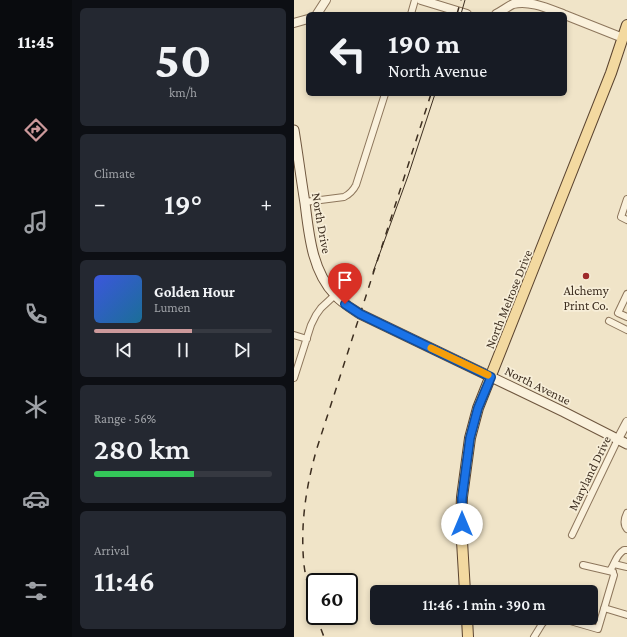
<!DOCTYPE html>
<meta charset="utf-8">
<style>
:root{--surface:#171b24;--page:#242831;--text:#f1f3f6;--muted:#9ea1a6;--line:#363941;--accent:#cc999b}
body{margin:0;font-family:"Crimson Pro",serif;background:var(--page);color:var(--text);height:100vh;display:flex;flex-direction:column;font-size:15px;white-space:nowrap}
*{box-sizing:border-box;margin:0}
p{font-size:13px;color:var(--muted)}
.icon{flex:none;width:22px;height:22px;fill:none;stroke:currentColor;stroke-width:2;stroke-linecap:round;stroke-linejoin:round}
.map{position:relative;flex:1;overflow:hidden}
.details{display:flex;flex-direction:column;gap:8px;padding:8px;background:#0d0f14;width:222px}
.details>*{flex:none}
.hud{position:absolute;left:12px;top:12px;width:261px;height:84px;border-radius:6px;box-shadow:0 2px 6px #0003;background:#171b24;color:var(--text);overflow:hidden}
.speed{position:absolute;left:12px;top:573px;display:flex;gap:8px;font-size:20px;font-weight:700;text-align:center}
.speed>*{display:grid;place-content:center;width:52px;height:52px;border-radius:50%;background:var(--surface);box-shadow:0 2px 6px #0003;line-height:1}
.speed .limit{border:2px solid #111;border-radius:6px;background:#fff;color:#111}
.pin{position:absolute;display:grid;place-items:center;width:34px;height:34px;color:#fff;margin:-41px -17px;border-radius:50% 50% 50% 0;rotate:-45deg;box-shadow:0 0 4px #0007}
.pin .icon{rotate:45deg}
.me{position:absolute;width:44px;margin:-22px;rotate:0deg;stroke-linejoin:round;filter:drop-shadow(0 0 3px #0008)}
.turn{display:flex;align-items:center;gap:14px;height:84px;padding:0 16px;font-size:18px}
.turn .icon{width:52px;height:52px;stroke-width:2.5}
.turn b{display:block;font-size:28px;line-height:34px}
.big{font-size:30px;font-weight:600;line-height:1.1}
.details .tile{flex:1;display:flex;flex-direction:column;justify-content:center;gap:6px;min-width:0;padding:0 14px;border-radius:6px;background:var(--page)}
.details .dial{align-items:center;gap:0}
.dial b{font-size:52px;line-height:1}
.song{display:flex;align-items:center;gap:12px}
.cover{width:48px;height:48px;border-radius:6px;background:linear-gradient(135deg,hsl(230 70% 55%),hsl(200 70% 35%))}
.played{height:4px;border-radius:2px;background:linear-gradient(90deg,var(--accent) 55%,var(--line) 55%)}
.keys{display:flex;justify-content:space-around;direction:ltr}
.heat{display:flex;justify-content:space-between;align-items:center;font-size:22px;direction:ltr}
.charge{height:6px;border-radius:3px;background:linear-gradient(90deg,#34c759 56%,var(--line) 0)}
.trip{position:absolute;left:76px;top:585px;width:228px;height:40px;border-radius:6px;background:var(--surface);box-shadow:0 2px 6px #0003;font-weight:600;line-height:40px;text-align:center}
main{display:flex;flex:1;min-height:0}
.dock{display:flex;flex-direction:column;width:72px;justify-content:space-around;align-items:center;background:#090b0e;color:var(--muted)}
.dock .icon{width:28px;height:28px}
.dock .selected{color:var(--accent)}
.dock b{font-size:18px;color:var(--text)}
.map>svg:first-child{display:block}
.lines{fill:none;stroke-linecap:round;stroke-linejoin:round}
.minor-casing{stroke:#8d765c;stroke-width:8}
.tertiary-casing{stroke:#8d765c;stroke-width:10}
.secondary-casing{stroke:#6f573f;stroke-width:11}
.primary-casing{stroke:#5b4430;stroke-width:12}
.minor{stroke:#faf1dc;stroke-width:6}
.tertiary{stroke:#faf1dc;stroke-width:8}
.secondary{stroke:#faf1dc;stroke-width:9}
.primary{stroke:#f3d9a0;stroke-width:10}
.tram{stroke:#3d2e20;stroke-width:1}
.rail{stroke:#3d2e20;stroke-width:1.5;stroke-dasharray:7 7;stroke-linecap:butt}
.route-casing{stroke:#114b97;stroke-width:10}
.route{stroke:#1a73e8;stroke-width:7}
.slow{stroke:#f59e0b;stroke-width:7}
.poi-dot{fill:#9e2a2b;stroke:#f7eed8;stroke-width:1.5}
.labels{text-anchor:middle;stroke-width:3.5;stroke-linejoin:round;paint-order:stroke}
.street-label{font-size:13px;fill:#3d2e20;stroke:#f7eed8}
.poi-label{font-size:13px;fill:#3d2e20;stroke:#f7eed8}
</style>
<main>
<nav class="dock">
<b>11:45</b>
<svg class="icon selected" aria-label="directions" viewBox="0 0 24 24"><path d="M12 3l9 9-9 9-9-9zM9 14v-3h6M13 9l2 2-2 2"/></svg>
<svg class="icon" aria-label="music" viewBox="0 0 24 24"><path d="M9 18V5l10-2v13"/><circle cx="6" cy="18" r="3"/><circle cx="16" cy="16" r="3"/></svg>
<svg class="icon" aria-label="phone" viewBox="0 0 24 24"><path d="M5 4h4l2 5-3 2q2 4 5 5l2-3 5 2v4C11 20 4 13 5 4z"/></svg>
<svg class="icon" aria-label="climate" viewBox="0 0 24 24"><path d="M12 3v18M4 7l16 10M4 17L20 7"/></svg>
<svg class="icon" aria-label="car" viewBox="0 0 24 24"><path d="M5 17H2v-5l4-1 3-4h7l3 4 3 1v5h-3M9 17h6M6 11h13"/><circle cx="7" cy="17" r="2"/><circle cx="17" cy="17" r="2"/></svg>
<svg class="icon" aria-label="filters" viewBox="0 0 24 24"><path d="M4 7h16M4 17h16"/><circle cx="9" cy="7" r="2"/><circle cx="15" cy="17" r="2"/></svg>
</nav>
<section class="details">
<div class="tile dial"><b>50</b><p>km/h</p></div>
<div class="tile"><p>Climate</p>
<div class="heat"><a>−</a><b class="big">19°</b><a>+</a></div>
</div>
<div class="tile">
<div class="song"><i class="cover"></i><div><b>Golden Hour</b><p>Lumen</p></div></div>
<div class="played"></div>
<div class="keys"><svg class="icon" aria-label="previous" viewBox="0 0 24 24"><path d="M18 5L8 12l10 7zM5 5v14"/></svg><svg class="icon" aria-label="pause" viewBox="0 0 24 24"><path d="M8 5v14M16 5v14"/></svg><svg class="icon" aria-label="next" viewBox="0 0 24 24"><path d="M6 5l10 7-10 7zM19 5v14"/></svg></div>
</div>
<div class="tile"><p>Range · 56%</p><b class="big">280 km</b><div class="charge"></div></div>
<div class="tile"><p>Arrival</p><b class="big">11:46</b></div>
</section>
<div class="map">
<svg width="333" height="637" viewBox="0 0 333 637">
<rect width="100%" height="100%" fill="#f0e4c8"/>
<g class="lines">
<g class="minor-casing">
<path id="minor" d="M 117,14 L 121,0
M 333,199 L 327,217 L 333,220
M 11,202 L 50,197 C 56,194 59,191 62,185 L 91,94
M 333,294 L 324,313 L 333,317
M 315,321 L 333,330
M 0,335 L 13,339
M 0,378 L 17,325 L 22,315 L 27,308 L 41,295
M 333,513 C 330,519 329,524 333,529
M 278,535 L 324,439
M 320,564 L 333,567
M 289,565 L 319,572
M 310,608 L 333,615
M 266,618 L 304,629 L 320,575 L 317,569 C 322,561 322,555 330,550 L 333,550
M 240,637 L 248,624 L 254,618"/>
</g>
<g class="tertiary-casing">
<path id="tertiary" d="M 127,0 L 173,14
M 23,14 L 32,0
M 202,14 C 208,11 213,7 219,4 C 235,0 253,8 269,14
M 271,15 L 329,38
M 0,23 L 14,19
M 324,439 L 333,422"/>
</g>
<g class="secondary-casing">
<path id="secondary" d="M 0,130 C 4,154 7,179 11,203 C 15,235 18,271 41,295 C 48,303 57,308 66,314 L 270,412 L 333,444"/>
</g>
<g class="primary-casing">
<path id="primary" d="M 171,592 L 167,524 L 168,497 L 176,438 L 184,408 L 317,73 L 333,25
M 173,618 L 174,637"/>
</g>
<use href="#minor" class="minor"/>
<use href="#tertiary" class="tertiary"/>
<use href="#secondary" class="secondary"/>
<use href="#primary" class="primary"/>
<path class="tram" d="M 167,14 L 171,0
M 79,272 L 114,176 L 141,94"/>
<path class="rail" d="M 163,14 L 167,0
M 21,613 C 17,597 12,581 10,565 C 6,525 12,486 23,448 L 137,94
M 22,616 L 30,637"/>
</g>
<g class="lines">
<g class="route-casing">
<path id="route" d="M 51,304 L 66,314 L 197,377 L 184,408 L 176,438 L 168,498 L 168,524"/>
</g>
<use href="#route" class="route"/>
<path class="slow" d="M 137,348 L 194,375"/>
</g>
<circle class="poi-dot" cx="292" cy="276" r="4"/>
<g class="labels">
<g class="street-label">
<text transform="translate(28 223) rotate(80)" y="5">North Drive</text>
<text transform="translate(214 299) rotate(-68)" y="5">North Melrose Drive</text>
<text transform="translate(244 385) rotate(26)" y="5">North Avenue</text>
<text transform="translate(295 473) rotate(-64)" y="5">Maryland Drive</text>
</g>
<g class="poi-label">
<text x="292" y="295">Alchemy<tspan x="292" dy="15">Print Co.</tspan></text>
</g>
</g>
</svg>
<div class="speed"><div class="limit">60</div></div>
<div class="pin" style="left:51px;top:304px;background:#d93025"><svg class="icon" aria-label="arrive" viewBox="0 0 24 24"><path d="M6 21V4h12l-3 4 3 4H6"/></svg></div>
<svg class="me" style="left:168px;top:524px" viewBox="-20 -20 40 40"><circle r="19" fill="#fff"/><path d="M0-13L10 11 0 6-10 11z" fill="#1a73e8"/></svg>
<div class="trip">11:46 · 1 min · 390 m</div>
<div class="hud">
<div class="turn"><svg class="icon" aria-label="left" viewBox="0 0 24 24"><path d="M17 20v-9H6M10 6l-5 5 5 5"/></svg><div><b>190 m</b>North Avenue</div></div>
</div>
</div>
</main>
